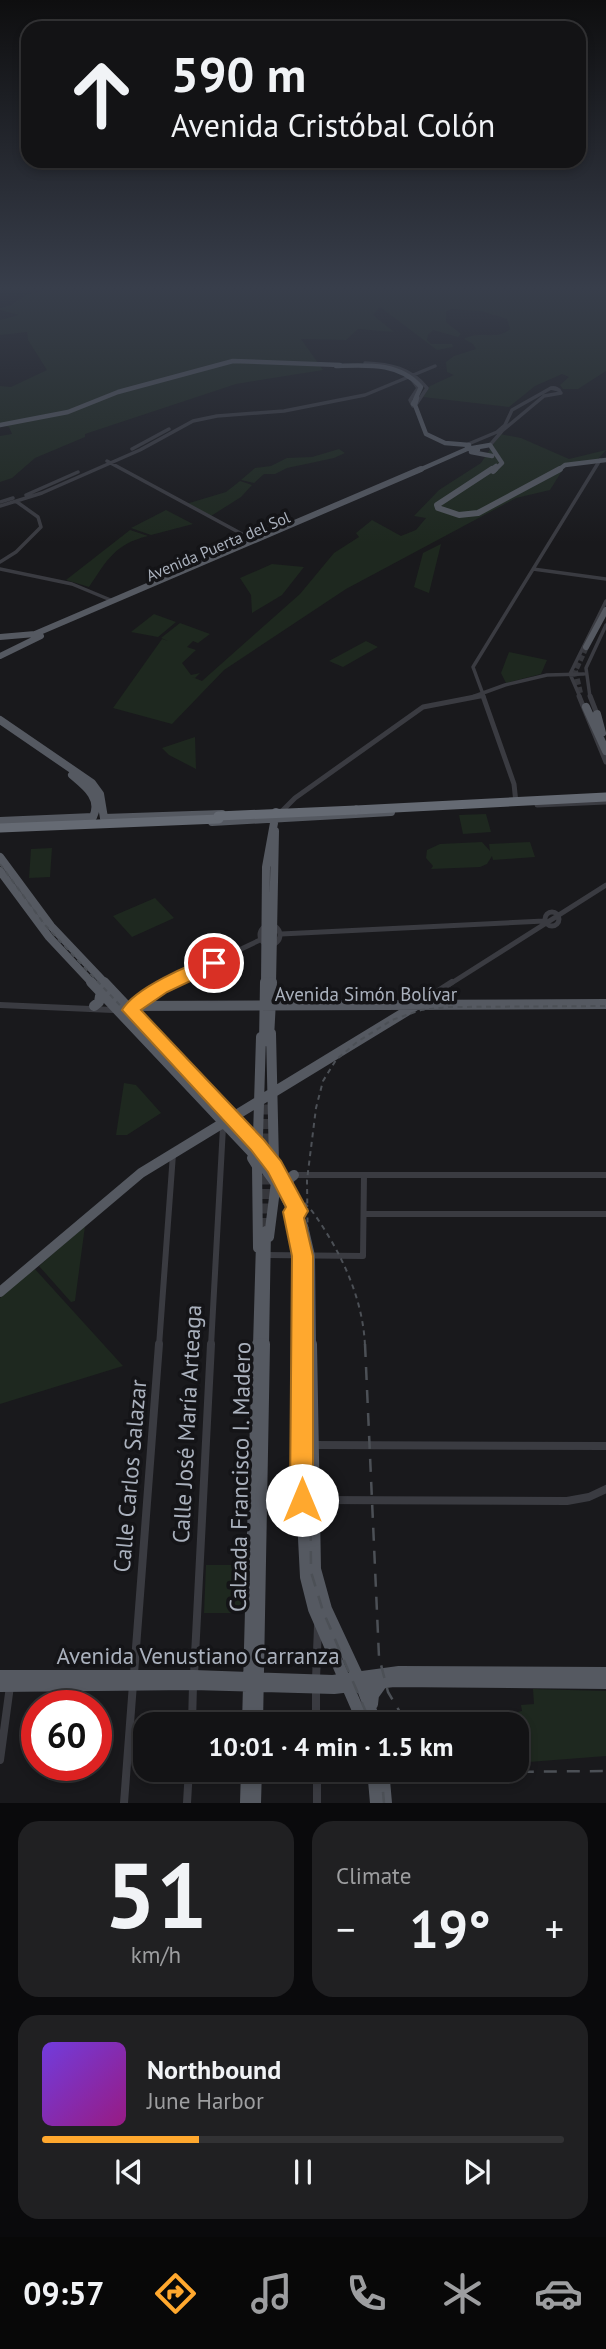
<!DOCTYPE html>
<meta charset="utf-8">
<style>
:root{--surface:#131315;--page:#202022;--text:#f1f3f6;--muted:#9d9ea0;--line:#323234;--accent:#ffa82e}
body{margin:0;font-family:"PT Sans",sans-serif;background:var(--page);color:var(--text);height:100vh;display:flex;flex-direction:column;font-size:26px;white-space:nowrap}
*{box-sizing:border-box;margin:0}
p{font-size:23px;color:var(--muted)}
.icon{flex:none;width:38px;height:38px;fill:none;stroke:currentColor;stroke-width:2;stroke-linecap:round;stroke-linejoin:round}
.map{position:relative;height:1803px;overflow:hidden}
.drawer{display:flex;flex-direction:column;gap:18px;padding:18px;background:#0a0a0c;flex:1}
.drawer>*{flex:none}
.top-card{position:absolute;left:21px;top:21px;width:565px;height:147px;border-radius:21px;box-shadow:0 4px 10px #0003,0 0 0 2px var(--line);background:#131315;color:var(--text);overflow:hidden}
.speed{position:absolute;left:21px;top:1690px;display:flex;gap:14px;font-size:35px;font-weight:700;text-align:center}
.speed>*{display:grid;place-content:center;width:91px;height:91px;border-radius:50%;background:var(--surface);box-shadow:0 4px 10px #0003,0 0 0 2px var(--line);line-height:1}
.speed .limit{border:10px solid #d22;background:#fff;color:#111}
.pin{position:absolute;display:grid;place-items:center;width:60px;height:60px;color:#fff;margin:-30px;border:4px solid #fff;border-radius:50%;box-shadow:0 2px 7px #0007}
.me{position:absolute;width:77px;margin:-38px;rotate:0deg;stroke-linejoin:round;filter:drop-shadow(0 0 5px #0008)}
.turn{display:flex;align-items:center;gap:24px;height:147px;padding:0 35px;font-size:32px}
.turn .icon{width:91px;height:91px;stroke-width:2.5}
.turn b{display:block;font-size:49px;line-height:60px}
.big{font-size:52px;font-weight:700;line-height:1.1}
.drawer .tile{flex:1;display:flex;flex-direction:column;justify-content:center;gap:10px;min-width:0;padding:0 24px;border-radius:21px;background:var(--page)}
.drawer .dial{align-items:center;gap:0}
.dial b{font-size:91px;line-height:1}
.song{display:flex;align-items:center;gap:21px}
.cover{width:84px;height:84px;border-radius:10px;background:linear-gradient(135deg,hsl(260 70% 55%),hsl(310 70% 35%))}
.played{height:7px;border-radius:4px;background:linear-gradient(90deg,var(--accent) 30%,var(--line) 30%)}
.keys{display:flex;justify-content:space-around;direction:ltr}
.heat{display:flex;justify-content:space-between;align-items:center;font-size:38px;direction:ltr}
.drawer .tiles{flex:1;display:grid;gap:18px;grid-template-columns:1fr 1fr}
.tile:last-child{grid-column:span 2}
.trip{position:absolute;left:133px;top:1712px;width:396px;height:70px;border-radius:21px;background:var(--surface);box-shadow:0 4px 10px #0003,0 0 0 2px var(--line);font-weight:700;line-height:70px;text-align:center}
.tab-bar{display:flex;height:112px;justify-content:space-around;align-items:center;background:#080808;color:var(--muted)}
.tab-bar .icon{width:49px;height:49px}
.tab-bar .active{color:var(--accent)}
.tab-bar b{font-size:32px;color:var(--text)}
.map>svg:first-child{display:block}
.green{fill:#1e281f}
.lines{fill:none;stroke-linecap:round;stroke-linejoin:round}
.major-tunnel-far1{stroke:#36373c;stroke-width:6;stroke-dasharray:6 2.5;stroke-linecap:butt}
.major-tunnel{stroke:#36373c;stroke-width:10;stroke-dasharray:10 4.5;stroke-linecap:butt}
.minor-far3{stroke:#3a3b41;stroke-width:3.5}
.minor-far2{stroke:#3a3b41;stroke-width:5}
.minor-far1{stroke:#3a3b41;stroke-width:6}
.minor{stroke:#3a3b41;stroke-width:8}
.major-far4{stroke:#555961;stroke-width:4.5}
.major-far3{stroke:#555961;stroke-width:6}
.major-far2{stroke:#555961;stroke-width:8}
.major-far1{stroke:#555961;stroke-width:10}
.major{stroke:#555961;stroke-width:12}
.highway{stroke:#656a73;stroke-width:9}
.rail-far1{stroke:#4c5056;stroke-width:2;stroke-dasharray:5 4.5;stroke-linecap:butt}
.rail{stroke:#4c5056;stroke-width:2.5;stroke-dasharray:13 10;stroke-linecap:butt}
.major-bridge{stroke:#555961;stroke-width:4.5}
.highway-bridge{stroke:#656a73;stroke-width:9}
.route{fill:#ffa82e;stroke:#a66d1e;stroke-width:2}
.labels{text-anchor:middle;stroke-width:7;stroke-linejoin:round;paint-order:stroke}
.far-street-label{font-size:16px;fill:#aab1bd;stroke:#141417}
.street-label{font-size:19px;fill:#aab1bd;stroke:#141417}
.near-street-label{font-size:23px;fill:#aab1bd;stroke:#141417}
</style>
<div class="map">
<svg width="606" height="1803" viewBox="0 0 606 1803">
<rect width="100%" height="100%" fill="#19191c"/>
<path class="green" d="M 47,290 L 606,290 L 606,371 L 578,389 L 563,389 L 560,385 L 569,377 L 562,374 L 535,386 L 509,407 L 423,397 L 430,386 L 454,375 L 447,372 L 446,362 L 454,356 L 476,349 L 473,344 L 464,339 C 479,330 497,341 510,329 L 507,319 L 481,311 L 451,309 L 446,312 L 446,322 L 461,334 L 458,337 L 433,330 L 428,335 L 427,340 L 431,344 L 452,344 L 453,347 L 437,350 L 380,307 L 373,315 L 394,332 L 358,329 L 346,340 L 301,339 L 323,370 L 236,384 L 85,434 L 85,437 L 35,458 L 12,478 L 0,482 L 0,436 L 12,434 L 9,427 L 0,425 L 0,386 L 11,387 L 47,370 L 28,340 L 27,332 L 0,335 L 0,320 L 19,315 L 0,310 L 0,308 L 11,305 L 26,295 Z
M 500,434 L 521,438 L 569,459 L 606,450 L 598,459 L 565,466 L 550,490 L 516,498 L 346,589 L 224,670 L 172,724 L 113,708 L 162,639 L 168,641 L 161,638 L 180,623 L 210,634 L 198,643 L 193,641 L 187,647 L 196,650 L 182,663 L 191,675 L 200,673 L 195,678 L 192,677 L 202,681 L 300,594 L 334,553 L 359,537 L 356,533 L 372,520 L 401,536 L 416,530 L 426,518 L 414,516 L 439,490 L 481,463 Z
M 339,449 L 345,453 L 334,458 L 287,468 L 275,474 L 264,474 L 254,483 L 241,480 L 255,468 L 271,466 L 287,458 L 312,457 Z
M 240,481 L 252,485 L 241,497 L 211,516 L 186,504 L 226,492 Z
M 166,510 L 193,524 L 151,535 L 131,528 Z
M 130,530 L 148,536 C 115,544 107,560 89,587 L 66,580 Z
M 441,544 L 429,593 L 414,587 L 423,553 Z
M 272,564 L 304,567 L 282,595 L 252,613 L 251,595 L 240,578 Z
M 154,614 L 176,622 L 158,637 L 131,632 Z
M 366,641 L 378,647 L 343,667 L 329,661 Z
M 509,652 L 547,660 L 541,674 L 506,683 L 501,673 Z
M 195,737 L 196,769 L 169,755 L 162,748 Z
M 486,814 L 491,832 L 463,834 L 459,815 Z
M 482,842 L 490,851 L 489,844 L 530,842 L 535,857 L 493,860 L 492,856 L 487,864 L 480,867 L 431,869 L 433,866 L 426,858 L 427,850 L 440,844 Z
M 52,848 L 50,877 L 29,878 L 31,849 Z
M 155,898 L 174,918 L 132,937 L 113,916 Z
M 124,1083 L 136,1085 L 161,1113 L 127,1135 L 116,1135 Z
M 85,1226 L 75,1301 L 71,1302 L 39,1266 Z
M 34,1268 L 123,1366 L 0,1404 L 0,1298 Z
M 206,1565 L 249,1565 L 248,1613 L 204,1613 Z
M 533,1689 L 606,1691 L 606,1756 L 516,1763 L 516,1730 L 521,1729 L 518,1712 L 522,1711 L 521,1705 L 534,1704 Z"/>
<g class="lines">
<path class="major-tunnel-far1" d="M 580,693 L 575,671 L 586,647"/>
<path class="major-tunnel" d="M 267,1158 L 268,1101
M 266,1228 L 267,1171"/>
<path class="minor-far3" d="M 365,363 C 390,364 411,368 427,388 L 417,403
M 413,381 L 418,388 L 410,400 L 413,406
M 466,445 L 497,432 L 505,425 L 512,410 L 551,388
M 490,445 L 502,431 L 544,396 L 561,393 C 559,389 555,387 551,388 L 559,390
M 132,449 L 169,429
M 107,461 L 255,541
M 26,495 L 78,472
M 0,502 L 13,498
M 0,506 L 42,493 L 140,450 L 193,421 L 217,416 L 284,411 L 365,395 L 435,366
M 0,562 L 16,552 L 41,527 L 38,517 L 17,502
M 0,569 L 72,584 L 113,601
M 533,569 L 606,579
M 505,685 L 547,675 L 584,674
M 472,697 L 505,685
M 484,697 L 473,667 L 600,460
M 580,697 L 570,674 L 606,601
M 590,697 L 586,668 L 606,625"/>
<path class="minor-far2" d="M 483,696 L 514,784 L 516,803
M 579,696 L 606,762
M 590,696 L 597,714
M 537,805 L 606,802
M 281,812 L 295,798 L 423,707 L 480,696
M545 919a7 7 0 1 1 14 0a7 7 0 1 1-14 0Z
M260 935a10 10 0 1 1 20 0a10 10 0 1 1-20 0Z
M 281,934 L 544,921
M 167,984 L 260,940
M 450,984 L 606,885"/>
<path class="minor-far1" d="M 421,1002 L 452,982
M 0,1005 L 113,1010
M 128,1005 L 171,982
M 293,1175 L 606,1175
M 364,1214 L 606,1214
M 266,1255 L 363,1256 L 364,1175
M 159,1346 L 173,1154
M 211,1346 L 223,1127"/>
<path class="minor" d="M 312,1445 L 606,1446
M 315,1500 L 567,1501 L 589,1497 L 606,1489
M 134,1674 L 159,1344
M 194,1675 L 211,1344
M 316,1679 L 318,1626
M 316,1688 L 316,1724
M 192,1724 L 193,1685
M 0,1760 L 10,1686
M 317,1769 L 317,1803
M 124,1803 L 133,1684
M 187,1803 L 189,1769"/>
<path class="major-far4" d="M 417,398 L 415,405 L 426,434 L 445,443 L 469,445
M 0,425 L 68,412 L 118,392 L 233,361 L 340,365
M 471,452 L 492,456
M 417,471 L 467,449 L 490,445 L 502,463 L 494,471
M 489,471 L 496,466
M 557,471 L 565,465 L 606,460"/>
<path class="major-far3" d="M 492,469 L 437,505 L 438,508 L 459,515 L 478,513 L 560,469
M 493,471 L 495,469
M 0,637 L 35,634 L 421,469
M 586,647 L 606,610
M 0,656 L 41,636"/>
<path class="major-far2" d="M 586,707 L 606,751
M 597,714 L 602,733
M 0,720 L 92,783 L 100,794 L 104,818 L 222,814
M 0,821 L 93,817 C 102,798 85,786 72,775
M 212,822 L 391,812
M 0,857 L 51,926 L 106,984
M 0,871 L 49,937 L 93,984
M 265,984 L 266,867 L 276,812
M 272,984 L 275,831"/>
<path class="major-far1" d="M 91,982 L 258,1159 L 284,1195 L 293,1212 L 302,1249 L 302,1346
M 104,982 L 258,1145 L 284,1184 L 303,1226 L 310,1256 L 311,1346
M 94,1006 L 99,1002 L 100,996
M 126,1006 L 606,1004
M 271,1033 L 274,1163
M 269,1038 L 272,982
M 264,1042 L 265,982
M 253,1140 L 258,1136 L 261,1037
M 252,1158 L 257,1166 L 258,1248
M 288,1189 L 289,1179 L 294,1175
M 269,1237 L 276,1182
M 0,1292 L 141,1173 L 415,1006
M 258,1346 L 261,1243
M 264,1346 L 266,1231"/>
<path class="major" d="M 302,1344 L 302,1500 L 306,1577 L 314,1609 L 364,1724
M 311,1344 L 315,1569 L 326,1609 L 361,1684 L 376,1724
M 0,1676 L 194,1676 L 333,1681 L 399,1672 L 606,1673
M 0,1686 L 193,1684 L 334,1688 L 394,1681 L 606,1683
M 372,1704 L 373,1695 L 383,1681
M 248,1724 L 258,1344
M 257,1724 L 264,1344
M 373,1769 L 376,1803
M 383,1769 L 386,1803
M 246,1803 L 247,1769
M 255,1803 L 256,1769"/>
<path class="highway" d="M 356,810 L 606,797
M 0,828 L 219,819"/>
<path class="rail-far1" d="M 0,864 L 45,925 L 312,1211 C 340,1250 363,1297 365,1346
M 309,1346 L 307,1180 L 316,1108 L 323,1081 L 336,1060 L 357,1042 L 392,1020 L 421,1010 L 449,1007 L 606,1006"/>
<path class="rail" d="M 309,1344 L 311,1572 L 323,1611 L 371,1724
M 365,1344 L 379,1657 L 388,1692 L 407,1724
M 381,1769 L 384,1803
M 475,1769 L 501,1772 L 606,1771"/>
<path class="major-bridge" d="M 336,366 C 367,365 399,362 421,387 L 413,404
M 467,447 L 478,450"/>
<path class="highway-bridge" d="M 218,816 L 356,810"/>
</g>
<linearGradient id="sky" x2="0" y2="1"><stop stop-color="#0e0e0f"/><stop offset="0.53" stop-color="#383e4b"/><stop offset="1" stop-color="#383e4b" stop-opacity="0"/></linearGradient>
<rect width="606" height="543" fill="url(#sky)"/>
<path class="route" d="M 214,957 L 220,959 L 222,963 L 220,967 L 167,992 L 141,1010 L 264,1140 L 281,1161 L 308,1211 L 304,1218 L 313,1256 L 313,1500 L 310,1508 L 302,1511 L 293,1508 L 290,1500 L 292,1256 L 283,1212 L 286,1207 L 268,1172 L 251,1150 L 122,1010 C 135,988 189,964 214,957 Z"/>
<g class="labels">
<g class="far-street-label">
<text transform="translate(218 546) rotate(-23)" y="6">Avenida Puerta del Sol</text>
</g>
<g class="street-label">
<text x="366" y="1001">Avenida Simón Bolívar</text>
</g>
<g class="near-street-label">
<text transform="translate(187 1424) rotate(-87)" y="8">Calle José María Arteaga</text>
<text transform="translate(130 1476) rotate(-85)" y="8">Calle Carlos Salazar</text>
<text transform="translate(240 1477) rotate(-89)" y="8">Calzada Francisco I. Madero</text>
<text x="198" y="1664">Avenida Venustiano Carranza</text>
</g>
</g>
</svg>
<div class="speed"><div class="limit">60</div></div>
<div class="pin" style="left:214px;top:963px;background:#d93025"><svg class="icon" aria-label="arrive" viewBox="0 0 24 24"><path d="M6 21V4h12l-3 4 3 4H6"/></svg></div>
<svg class="me" style="left:302px;top:1500px" viewBox="-20 -20 40 40"><circle r="19" fill="#fff"/><path d="M0-13L10 11 0 6-10 11z" fill="#ffa82e"/></svg>
<div class="trip">10:01 · 4 min · 1.5 km</div>
<div class="top-card">
<div class="turn"><svg class="icon" aria-label="ahead" viewBox="0 0 24 24"><path d="M12 20V5M6 11l6-6 6 6"/></svg><div><b>590 m</b>Avenida Cristóbal Colón</div></div>
</div>
</div>
<section class="drawer">
<div class="tiles">
<div class="tile dial"><b>51</b><p>km/h</p></div>
<div class="tile"><p>Climate</p>
<div class="heat"><a>−</a><b class="big">19°</b><a>+</a></div>
</div>
<div class="tile">
<div class="song"><i class="cover"></i><div><b>Northbound</b><p>June Harbor</p></div></div>
<div class="played"></div>
<div class="keys"><svg class="icon" aria-label="previous" viewBox="0 0 24 24"><path d="M18 5L8 12l10 7zM5 5v14"/></svg><svg class="icon" aria-label="pause" viewBox="0 0 24 24"><path d="M8 5v14M16 5v14"/></svg><svg class="icon" aria-label="next" viewBox="0 0 24 24"><path d="M6 5l10 7-10 7zM19 5v14"/></svg></div>
</div>
</div>
</section>
<nav class="tab-bar">
<b>09:57</b>
<svg class="icon active" aria-label="directions" viewBox="0 0 24 24"><path d="M12 3l9 9-9 9-9-9zM9 14v-3h6M13 9l2 2-2 2"/></svg>
<svg class="icon" aria-label="music" viewBox="0 0 24 24"><path d="M9 18V5l10-2v13"/><circle cx="6" cy="18" r="3"/><circle cx="16" cy="16" r="3"/></svg>
<svg class="icon" aria-label="phone" viewBox="0 0 24 24"><path d="M5 4h4l2 5-3 2q2 4 5 5l2-3 5 2v4C11 20 4 13 5 4z"/></svg>
<svg class="icon" aria-label="climate" viewBox="0 0 24 24"><path d="M12 3v18M4 7l16 10M4 17L20 7"/></svg>
<svg class="icon" aria-label="car" viewBox="0 0 24 24"><path d="M5 17H2v-5l4-1 3-4h7l3 4 3 1v5h-3M9 17h6M6 11h13"/><circle cx="7" cy="17" r="2"/><circle cx="17" cy="17" r="2"/></svg>
</nav>
